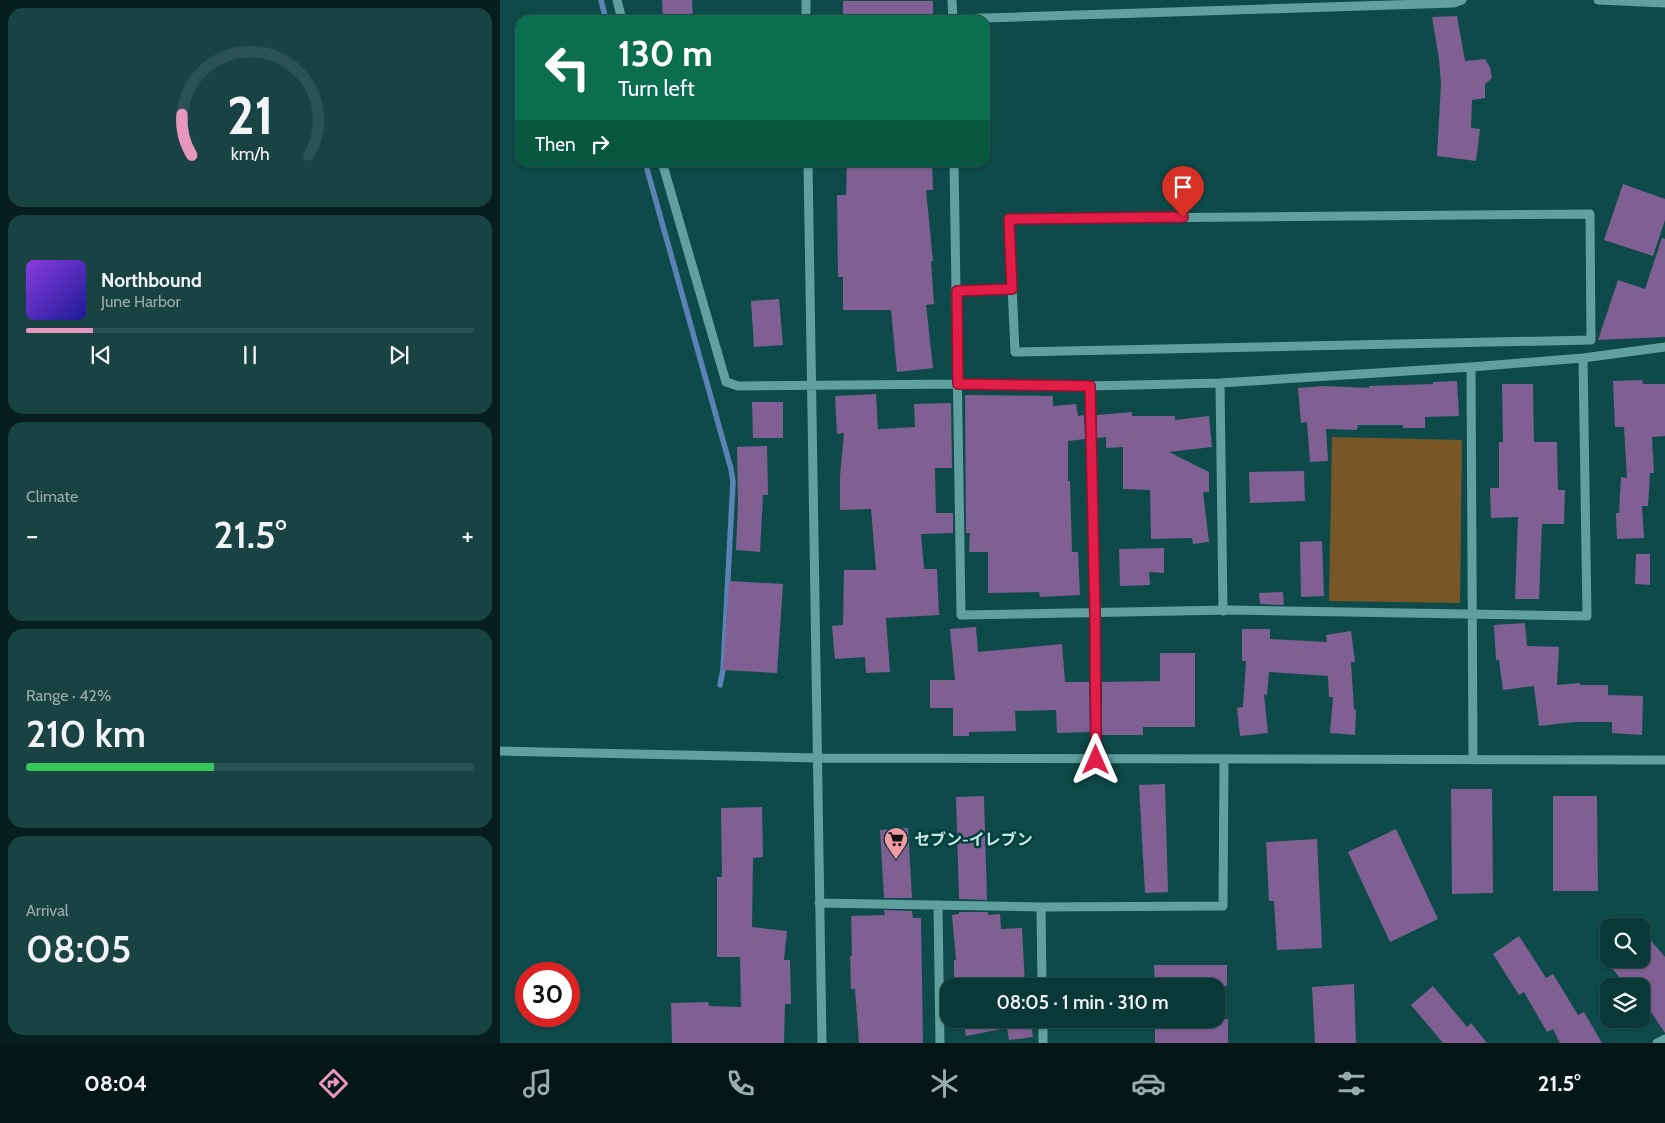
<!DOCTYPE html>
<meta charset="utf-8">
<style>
:root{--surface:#0a3837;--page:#184342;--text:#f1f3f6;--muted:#99acad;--line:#2a5252;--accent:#e797bd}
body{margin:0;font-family:Cabin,"Noto Sans JP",sans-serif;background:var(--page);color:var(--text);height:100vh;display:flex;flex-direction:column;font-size:19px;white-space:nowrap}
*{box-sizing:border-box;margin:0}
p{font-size:16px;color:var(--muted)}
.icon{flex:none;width:28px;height:28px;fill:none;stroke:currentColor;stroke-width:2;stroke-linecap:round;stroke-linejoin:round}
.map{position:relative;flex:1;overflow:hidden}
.drawer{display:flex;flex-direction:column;gap:8px;padding:8px;background:#061f1e;width:500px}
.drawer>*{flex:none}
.banner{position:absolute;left:15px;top:15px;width:475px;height:152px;border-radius:15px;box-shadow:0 1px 4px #0004,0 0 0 1px var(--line);background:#0b6e4f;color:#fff;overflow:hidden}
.controls{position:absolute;left:1100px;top:918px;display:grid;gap:10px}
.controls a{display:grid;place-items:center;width:50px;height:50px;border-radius:10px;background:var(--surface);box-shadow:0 1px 4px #0004,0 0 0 1px var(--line);font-size:25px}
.speed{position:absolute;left:15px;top:962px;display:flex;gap:10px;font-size:25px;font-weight:700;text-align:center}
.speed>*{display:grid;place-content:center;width:65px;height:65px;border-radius:50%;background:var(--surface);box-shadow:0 1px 4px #0004,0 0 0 1px var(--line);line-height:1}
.speed .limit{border:8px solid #d22;background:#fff;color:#111}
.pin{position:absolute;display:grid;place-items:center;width:42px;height:42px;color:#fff;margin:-51px -21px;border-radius:50% 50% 50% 0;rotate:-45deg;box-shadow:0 0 5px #0007}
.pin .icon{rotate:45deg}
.me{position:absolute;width:55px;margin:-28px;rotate:0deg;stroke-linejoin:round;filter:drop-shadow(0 0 4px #0008)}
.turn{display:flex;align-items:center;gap:18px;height:105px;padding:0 20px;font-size:22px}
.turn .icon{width:65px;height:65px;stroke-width:2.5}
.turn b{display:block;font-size:35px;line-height:42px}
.then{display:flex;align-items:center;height:48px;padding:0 20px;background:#0003;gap:10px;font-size:19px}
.big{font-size:38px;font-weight:600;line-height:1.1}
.drawer .tile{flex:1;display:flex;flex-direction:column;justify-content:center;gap:8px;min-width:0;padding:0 18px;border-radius:15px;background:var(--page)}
.drawer .dial{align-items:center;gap:0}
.dial svg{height:130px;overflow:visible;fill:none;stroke:var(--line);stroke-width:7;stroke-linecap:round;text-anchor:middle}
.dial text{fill:var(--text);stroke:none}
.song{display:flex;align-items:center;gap:15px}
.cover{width:60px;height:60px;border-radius:8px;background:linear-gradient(135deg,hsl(270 70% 55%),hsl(240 70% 35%))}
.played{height:5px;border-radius:2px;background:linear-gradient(90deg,var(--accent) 15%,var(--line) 15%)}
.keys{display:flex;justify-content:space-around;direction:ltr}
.heat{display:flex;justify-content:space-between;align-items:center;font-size:28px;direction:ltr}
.charge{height:8px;border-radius:4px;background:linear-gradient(90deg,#34c759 42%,var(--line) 0)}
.trip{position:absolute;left:440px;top:978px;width:285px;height:50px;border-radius:15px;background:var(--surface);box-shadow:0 1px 4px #0004,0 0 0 1px var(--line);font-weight:600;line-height:50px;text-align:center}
.dock{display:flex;height:80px;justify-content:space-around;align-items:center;background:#041616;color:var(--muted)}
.dock .icon{width:35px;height:35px}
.dock .active{color:var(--accent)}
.dock b{font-size:22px;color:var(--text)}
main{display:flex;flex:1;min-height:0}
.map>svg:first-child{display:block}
.green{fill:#785627}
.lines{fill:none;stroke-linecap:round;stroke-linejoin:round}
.stream{stroke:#5a83b4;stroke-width:5.5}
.building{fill:#805f93}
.minor{stroke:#60a19f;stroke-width:9}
.route-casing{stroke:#92132f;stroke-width:12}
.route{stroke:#e11d48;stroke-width:9}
.labels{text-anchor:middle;stroke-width:5;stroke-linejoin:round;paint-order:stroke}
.poi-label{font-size:16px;font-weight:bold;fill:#c8e4e2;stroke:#00403f;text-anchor:start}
</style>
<main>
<section class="drawer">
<div class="tile dial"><svg viewBox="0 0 100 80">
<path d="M14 69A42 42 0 1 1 86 69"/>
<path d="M14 69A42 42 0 0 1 8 44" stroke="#e797bd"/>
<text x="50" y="56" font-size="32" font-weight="700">21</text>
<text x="50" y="72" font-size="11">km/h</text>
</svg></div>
<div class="tile">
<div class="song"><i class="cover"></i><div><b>Northbound</b><p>June Harbor</p></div></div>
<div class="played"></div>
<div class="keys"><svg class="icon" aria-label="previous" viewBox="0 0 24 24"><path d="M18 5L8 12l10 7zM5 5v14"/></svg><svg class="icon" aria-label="pause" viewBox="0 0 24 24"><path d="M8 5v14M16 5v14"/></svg><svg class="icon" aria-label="next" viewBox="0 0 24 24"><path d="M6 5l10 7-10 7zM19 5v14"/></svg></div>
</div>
<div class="tile"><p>Climate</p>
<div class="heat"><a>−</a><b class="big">21.5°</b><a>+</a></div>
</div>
<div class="tile"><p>Range · 42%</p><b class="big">210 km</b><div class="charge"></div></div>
<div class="tile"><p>Arrival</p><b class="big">08:05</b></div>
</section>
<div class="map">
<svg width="1165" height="1043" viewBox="0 0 1165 1043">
<rect width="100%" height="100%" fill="#0e4a49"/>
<path class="green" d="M 832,437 L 962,440 L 960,603 L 829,601 Z"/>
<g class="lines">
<path class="stream" d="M 101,0 L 106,20
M 145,162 L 231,469 L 233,482 L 223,670 L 220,685"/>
</g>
<path class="building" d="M 162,0 L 192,0 L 193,20 L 163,20 Z
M 343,1 L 433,1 L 433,20 L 343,20 Z
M 957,16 L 965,61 L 985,59 L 990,67 L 992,78 L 985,84 L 985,98 L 972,100 L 971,128 L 980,129 L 976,161 L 937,156 L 941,83 L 939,59 L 932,17 Z
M 347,162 L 432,162 L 433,190 L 426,190 L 433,261 L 431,261 L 434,304 L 426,305 L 433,368 L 397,372 L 391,310 L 343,310 L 343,277 L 338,277 L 337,195 L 346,195 Z
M 1123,184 L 1165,199 L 1165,220 L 1153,256 L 1104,240 Z
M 1162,238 L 1165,239 L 1165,337 L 1098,340 L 1118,280 L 1145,289 Z
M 279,299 L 283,345 L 254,347 L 251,301 Z
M 1142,380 L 1143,384 L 1165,384 L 1165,436 L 1152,437 L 1154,473 L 1150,473 L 1148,506 L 1142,506 L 1144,538 L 1117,539 L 1116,513 L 1119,513 L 1121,477 L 1127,478 L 1124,427 L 1115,427 L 1113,381 Z
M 957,381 L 959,416 L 925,417 L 925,428 L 903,428 L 903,425 L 858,425 L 857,430 L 826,429 L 828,461 L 810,462 L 807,422 L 801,423 L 798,388 L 823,386 L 869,388 L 869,386 L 933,384 L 933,382 Z
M 1002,384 L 1033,384 L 1034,442 L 1057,442 L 1058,490 L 1065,490 L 1064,524 L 1042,524 L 1039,599 L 1015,599 L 1018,517 L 991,518 L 990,488 L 999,488 L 999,442 L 1003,442 Z
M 376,394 L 378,429 L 415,427 L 414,404 L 451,403 L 452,468 L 435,468 L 436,513 L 453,513 L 453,533 L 421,534 L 424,569 L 437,569 L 439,615 L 386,618 L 390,672 L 366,673 L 365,657 L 335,659 L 332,626 L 343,625 L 344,570 L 376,570 L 371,509 L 340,510 L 340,476 L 344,433 L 337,434 L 335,396 Z
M 465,395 L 553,396 L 553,406 L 576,404 L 578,416 L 584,415 L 585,439 L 568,441 L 568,481 L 570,481 L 572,552 L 578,552 L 580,595 L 540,597 L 539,592 L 488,593 L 488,552 L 469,552 L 470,533 L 466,533 Z
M 252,402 L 283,402 L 283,438 L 253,438 Z
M 632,412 L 632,416 L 675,416 L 675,420 L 709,416 L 712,447 L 669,452 L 709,472 L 709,492 L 703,492 L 709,542 L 693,544 L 692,538 L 651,539 L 650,490 L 623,489 L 623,447 L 606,448 L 606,437 L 597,438 L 597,415 Z
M 267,446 L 268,495 L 263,495 L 260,552 L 236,550 L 238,503 L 237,447 Z
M 804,471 L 805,501 L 750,503 L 749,472 Z
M 822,541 L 824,596 L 801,597 L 800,542 Z
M 664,548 L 664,573 L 649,572 L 650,585 L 620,586 L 619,549 Z
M 1136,554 L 1150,554 L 1150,585 L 1135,584 Z
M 229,581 L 283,584 L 277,673 L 223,670 Z
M 783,592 L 784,605 L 760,604 L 759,593 Z
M 1025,623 L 1027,646 L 1059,647 L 1057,685 L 1080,683 L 1080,685 L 1108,685 L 1108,695 L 1143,696 L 1142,735 L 1112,733 L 1112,722 L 1075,722 L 1039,726 L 1034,686 L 1003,690 L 999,660 L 996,660 L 994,625 Z
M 476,627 L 478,652 L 562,644 L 565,682 L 589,682 L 590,732 L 557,733 L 556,710 L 515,711 L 516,731 L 469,732 L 469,736 L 453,736 L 453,708 L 430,708 L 430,680 L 455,680 L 450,629 Z
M 742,629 L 770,629 L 770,639 L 827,642 L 826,635 L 851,631 L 855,662 L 851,662 L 854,709 L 856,710 L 855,735 L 830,733 L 833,697 L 829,697 L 828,676 L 769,672 L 767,695 L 764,694 L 768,733 L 740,736 L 737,708 L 743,707 L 746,661 L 742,661 Z
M 660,653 L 695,653 L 695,727 L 643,727 L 643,735 L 602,735 L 602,682 L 660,681 Z
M 665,784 L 668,892 L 645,893 L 639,785 Z
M 951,789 L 992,789 L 993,893 L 952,894 Z
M 484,796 L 487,900 L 459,899 L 456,797 Z
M 1053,796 L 1097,796 L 1098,891 L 1053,891 Z
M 262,807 L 263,857 L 253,858 L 252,927 L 287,931 L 284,960 L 290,960 L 291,1004 L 285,1004 L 284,1043 L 172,1043 L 171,1003 L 208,1002 L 209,1006 L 241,1007 L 240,957 L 217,957 L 217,877 L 222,877 L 221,808 Z
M 408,828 L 412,898 L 384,898 L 380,830 Z
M 896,829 L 938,919 L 890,942 L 848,852 Z
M 817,839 L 822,948 L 777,950 L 774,901 L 769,901 L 766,842 Z
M 384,910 L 412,911 L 413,918 L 421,918 L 423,1043 L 359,1043 L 355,989 L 351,989 L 350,956 L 352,956 L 351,916 L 385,915 Z
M 459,912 L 488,912 L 488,915 L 500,914 L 501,929 L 522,928 L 525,986 L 454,986 L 454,960 L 456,960 L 452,915 L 459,914 Z
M 1141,929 L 1165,957 L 1165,1033 L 1141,997 L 1141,986 L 1134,986 L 1132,982 L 1127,986 L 1104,959 L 1141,959 Z
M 1019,936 L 1046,978 L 1053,974 L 1078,1015 L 1084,1012 L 1102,1043 L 1060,1043 L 1053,1029 L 1047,1032 L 1024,992 L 1019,995 L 993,954 Z
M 654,965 L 727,965 L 727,986 L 655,986 Z
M 854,984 L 856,1043 L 815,1043 L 812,987 Z
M 933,986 L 967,1027 L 971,1023 L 987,1043 L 943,1043 L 911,1005 Z
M 463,1019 L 530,1019 L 533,1037 L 509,1040 L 507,1028 L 466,1036 Z
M 655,1019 L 728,1019 L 728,1043 L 655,1043 Z"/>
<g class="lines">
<path class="minor" d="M 117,0 L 122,20
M 306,0 L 306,20
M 452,0 L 453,20
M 1098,0 L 1165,3
M 453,19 L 954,3 L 962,0
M 162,162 L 226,382 L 238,386 L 458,384 L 590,386 L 720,383 L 971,367 L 1083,358 L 1165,347
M 308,162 L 322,1043
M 454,162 L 461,615 L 731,610 L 1087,616 L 1083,358
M 1090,214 L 1091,340 L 515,352 L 509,219 Z
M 457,291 L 512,289
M 971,367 L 973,760
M 720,383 L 723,611
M 590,386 L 595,614 L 596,759
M 0,751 L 317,758 L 1165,760
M 319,903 L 541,907
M 438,905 L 440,1043
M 542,986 L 541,907 L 723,906 L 724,760
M 543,1019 L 543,1043
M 1157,1043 L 1165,1039"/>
</g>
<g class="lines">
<g class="route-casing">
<path id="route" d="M 596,760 L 595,614 L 590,386 L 458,384 L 457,291 L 512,289 L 509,219 L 683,217"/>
</g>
<use href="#route" class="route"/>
</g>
<defs>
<g id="supermarket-pin" transform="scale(1.25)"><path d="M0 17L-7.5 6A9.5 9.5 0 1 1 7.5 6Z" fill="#f49aa4" stroke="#00403f"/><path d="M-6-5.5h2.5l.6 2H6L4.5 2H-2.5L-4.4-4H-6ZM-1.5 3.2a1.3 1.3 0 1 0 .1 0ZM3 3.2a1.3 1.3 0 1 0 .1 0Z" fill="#111"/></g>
</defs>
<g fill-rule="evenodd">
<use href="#supermarket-pin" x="396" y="839"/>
</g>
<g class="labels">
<g class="poi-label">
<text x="414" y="845">セブン-イレブン</text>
</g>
</g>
</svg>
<div class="controls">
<a><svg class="icon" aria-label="search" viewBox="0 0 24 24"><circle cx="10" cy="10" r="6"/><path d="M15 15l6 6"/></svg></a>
<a><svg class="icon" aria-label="layers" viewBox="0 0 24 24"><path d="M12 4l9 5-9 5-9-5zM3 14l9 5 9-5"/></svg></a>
</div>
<div class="speed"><div class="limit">30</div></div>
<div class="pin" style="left:683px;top:217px;background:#d93025"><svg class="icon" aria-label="arrive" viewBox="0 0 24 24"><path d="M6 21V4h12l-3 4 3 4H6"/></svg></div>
<svg class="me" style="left:596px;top:760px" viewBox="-20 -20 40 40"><path d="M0-17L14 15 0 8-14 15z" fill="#e11d48" stroke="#fff" stroke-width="4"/></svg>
<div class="trip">08:05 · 1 min · 310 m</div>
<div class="banner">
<div class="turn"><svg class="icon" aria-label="left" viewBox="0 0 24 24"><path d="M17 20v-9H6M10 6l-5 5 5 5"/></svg><div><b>130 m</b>Turn left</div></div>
<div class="then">Then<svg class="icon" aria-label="right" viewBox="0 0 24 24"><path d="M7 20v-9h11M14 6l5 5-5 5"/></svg></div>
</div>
</div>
</main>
<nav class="dock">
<b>08:04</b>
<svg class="icon active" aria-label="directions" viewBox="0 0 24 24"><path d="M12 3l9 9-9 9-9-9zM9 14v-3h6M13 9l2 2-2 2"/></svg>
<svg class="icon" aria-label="music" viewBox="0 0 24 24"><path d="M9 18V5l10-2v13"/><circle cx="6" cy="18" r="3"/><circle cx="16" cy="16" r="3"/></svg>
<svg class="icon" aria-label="phone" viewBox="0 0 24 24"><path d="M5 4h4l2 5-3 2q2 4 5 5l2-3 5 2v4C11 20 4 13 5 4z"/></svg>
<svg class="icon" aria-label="climate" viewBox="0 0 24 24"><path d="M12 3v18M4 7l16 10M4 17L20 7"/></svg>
<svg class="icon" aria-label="car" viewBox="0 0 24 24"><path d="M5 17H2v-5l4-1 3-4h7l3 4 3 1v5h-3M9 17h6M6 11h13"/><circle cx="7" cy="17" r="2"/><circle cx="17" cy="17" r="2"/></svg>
<svg class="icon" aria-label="filters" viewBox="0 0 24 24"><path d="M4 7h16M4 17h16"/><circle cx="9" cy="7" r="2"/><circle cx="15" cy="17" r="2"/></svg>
<b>21.5°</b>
</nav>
